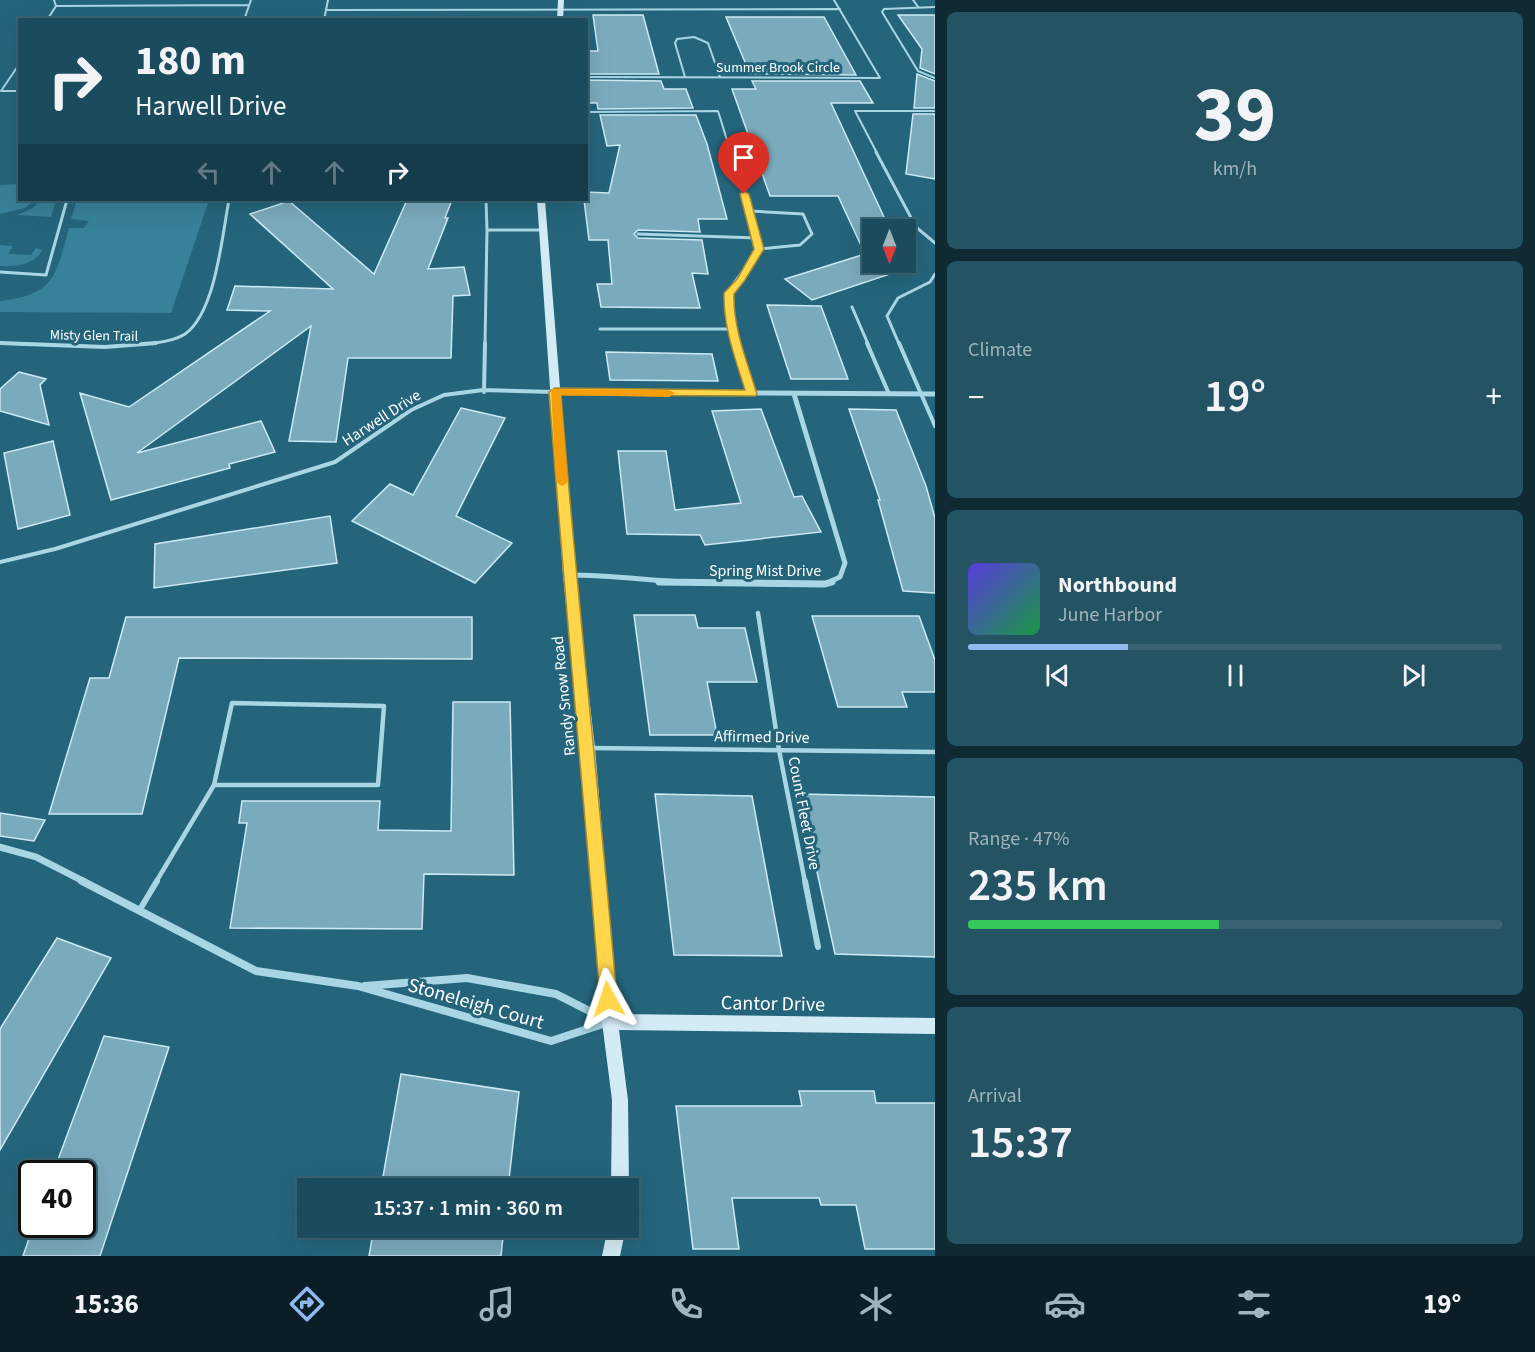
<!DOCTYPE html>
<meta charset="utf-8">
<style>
:root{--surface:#1b4c5d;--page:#245363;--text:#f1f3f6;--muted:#a0b4bc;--line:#396372;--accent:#90b9f0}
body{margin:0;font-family:"Source Sans 3",sans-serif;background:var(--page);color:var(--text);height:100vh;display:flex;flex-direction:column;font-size:22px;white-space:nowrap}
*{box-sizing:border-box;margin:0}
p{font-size:20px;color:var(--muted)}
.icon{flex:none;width:33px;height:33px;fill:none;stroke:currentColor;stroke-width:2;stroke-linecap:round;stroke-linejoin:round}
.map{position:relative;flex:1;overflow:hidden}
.drawer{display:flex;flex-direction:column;gap:12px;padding:12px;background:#0f2a33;width:600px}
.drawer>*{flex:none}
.hud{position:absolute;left:18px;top:18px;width:570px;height:183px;border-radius:0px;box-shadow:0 6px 24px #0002,0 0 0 2px var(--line);background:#1b4c5d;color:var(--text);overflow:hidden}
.needle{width:39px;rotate:180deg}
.tools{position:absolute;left:862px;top:219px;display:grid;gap:12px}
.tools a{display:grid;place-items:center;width:54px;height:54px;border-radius:0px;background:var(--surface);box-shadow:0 6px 24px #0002,0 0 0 2px var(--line);font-size:30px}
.speed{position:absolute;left:18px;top:1160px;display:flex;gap:12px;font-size:30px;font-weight:700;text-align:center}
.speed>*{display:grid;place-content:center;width:78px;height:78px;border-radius:50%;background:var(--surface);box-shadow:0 6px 24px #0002,0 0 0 2px var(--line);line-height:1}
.speed .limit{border:3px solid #111;border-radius:9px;background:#fff;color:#111}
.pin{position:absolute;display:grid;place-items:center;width:51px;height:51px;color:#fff;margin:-62px -26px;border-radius:50% 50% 50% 0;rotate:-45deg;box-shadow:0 0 6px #0007}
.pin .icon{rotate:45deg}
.me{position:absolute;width:66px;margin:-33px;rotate:355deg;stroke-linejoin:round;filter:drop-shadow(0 0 4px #0008)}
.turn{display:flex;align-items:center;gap:21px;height:126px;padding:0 18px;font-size:27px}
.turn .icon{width:78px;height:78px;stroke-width:2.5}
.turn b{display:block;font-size:42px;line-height:51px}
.lanes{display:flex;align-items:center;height:57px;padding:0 18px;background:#0003;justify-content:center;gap:30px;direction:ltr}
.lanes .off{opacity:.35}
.big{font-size:45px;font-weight:600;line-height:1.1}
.drawer .widget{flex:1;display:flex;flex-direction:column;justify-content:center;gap:9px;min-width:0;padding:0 21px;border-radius:9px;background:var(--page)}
.drawer .dial{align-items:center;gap:0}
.dial b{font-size:78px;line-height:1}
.song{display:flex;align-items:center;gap:18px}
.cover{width:72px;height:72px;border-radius:9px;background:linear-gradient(135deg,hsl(250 70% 55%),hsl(140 70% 35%))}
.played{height:6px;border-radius:3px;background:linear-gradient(90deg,var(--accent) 30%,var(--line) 30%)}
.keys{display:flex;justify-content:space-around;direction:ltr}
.heat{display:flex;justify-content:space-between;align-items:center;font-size:33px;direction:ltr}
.charge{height:9px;border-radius:4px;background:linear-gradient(90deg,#34c759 47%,var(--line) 0)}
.trip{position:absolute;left:297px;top:1178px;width:342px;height:60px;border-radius:0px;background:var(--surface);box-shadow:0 6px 24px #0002,0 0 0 2px var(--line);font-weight:600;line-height:60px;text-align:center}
.menu{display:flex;height:96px;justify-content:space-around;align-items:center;background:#0b1e25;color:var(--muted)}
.menu .icon{width:42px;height:42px}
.menu .active{color:var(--accent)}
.menu b{font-size:27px;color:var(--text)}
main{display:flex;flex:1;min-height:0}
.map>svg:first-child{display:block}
.green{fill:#38819a}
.building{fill:#7aabbc;stroke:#cceaf4;stroke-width:1.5}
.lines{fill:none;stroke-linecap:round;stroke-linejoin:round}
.lane-far4{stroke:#a9d6e5;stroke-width:2}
.lane-far3{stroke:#a9d6e5;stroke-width:3}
.lane-far2{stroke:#a9d6e5;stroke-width:4}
.lane-far1{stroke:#a9d6e5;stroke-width:4.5}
.lane{stroke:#a9d6e5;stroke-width:6}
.street-far2{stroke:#a9d6e5;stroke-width:5}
.street-far1{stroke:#a9d6e5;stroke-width:7}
.street{stroke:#a9d6e5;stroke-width:8}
.secondary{fill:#d2ebf5;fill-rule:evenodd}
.route{fill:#ffd54a;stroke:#a68a30;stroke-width:1.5}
.slow{fill:#f59e0b}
.labels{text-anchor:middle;stroke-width:6;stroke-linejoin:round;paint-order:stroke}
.far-street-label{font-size:14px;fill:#fff;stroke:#24657c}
.street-label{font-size:16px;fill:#fff;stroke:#24657c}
.near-street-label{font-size:20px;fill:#fff;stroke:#24657c}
</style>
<main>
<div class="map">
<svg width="935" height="1256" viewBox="0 0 935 1256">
<rect width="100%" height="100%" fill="#24657c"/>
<path class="green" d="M 19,184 L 20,200 L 35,200 L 25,208 L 0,214 L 0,185 Z
M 41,200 L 56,200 L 51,217 L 17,215 L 33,208 Z
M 77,200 L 209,200 L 171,313 L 0,312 L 0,301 C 55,295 56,275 69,228 L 84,228 L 89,221 L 71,219 Z
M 0,245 L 13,246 L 8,254 L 31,255 L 36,248 L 42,250 C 35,265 15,267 0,266 Z"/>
<path class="building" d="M 593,15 L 643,15 L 659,74 L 586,74 L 586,51 L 598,51 Z
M 898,15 L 935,15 L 935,74 L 920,68 L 922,49 Z
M 726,17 L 824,17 L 856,75 L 750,74 Z
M 917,74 L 935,81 L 935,108 L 914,108 Z
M 586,80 L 661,81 L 664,89 L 686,89 L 693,108 L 598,109 L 597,103 L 586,103 Z
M 752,81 L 860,81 L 873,103 L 831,103 L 890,230 L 873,230 L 873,265 L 887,275 L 812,300 L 785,279 L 865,254 L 838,196 L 770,196 L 732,89 L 756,89 Z
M 913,114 L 935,114 L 935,179 L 906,174 Z
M 600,115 L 696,115 L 707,144 L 727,219 L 698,219 L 700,232 L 638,230 L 634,234 L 638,238 L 702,240 L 708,274 L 692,273 L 700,308 L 601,307 L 597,284 L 612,284 L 608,240 L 589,240 L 584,200 L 586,200 L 586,192 L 609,193 L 620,145 L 607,146 Z
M 407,200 L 452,200 L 445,218 L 448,218 L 428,269 L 464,267 L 470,295 L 453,296 L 451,358 L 348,358 L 336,442 L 289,441 L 311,326 L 137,453 L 261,421 L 275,452 L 229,464 L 230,468 L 111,500 L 80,393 L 129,407 L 270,311 L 227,310 L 235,286 L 333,289 L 250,214 L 289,201 L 374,274 Z
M 767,305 L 821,306 L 848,379 L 791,379 Z
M 606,352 L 712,354 L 718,381 L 610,380 Z
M 19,372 L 46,379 L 40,385 L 49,425 L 0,411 L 0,389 Z
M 461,408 L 505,418 L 456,516 L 512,543 L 475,583 L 352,521 L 390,484 L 413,495 Z
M 761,409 L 794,497 L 802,496 L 821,532 L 705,545 L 700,535 L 627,534 L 618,451 L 666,451 L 675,510 L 741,503 L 712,411 Z
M 849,409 L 896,410 L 926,486 L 935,518 L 935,593 L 903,591 L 878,500 L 880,500 Z
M 53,441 L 70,515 L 18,529 L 4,453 Z
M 330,516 L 337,563 L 154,588 L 155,544 Z
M 634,615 L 695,615 L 698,628 L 745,628 L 757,682 L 707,682 L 717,735 L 650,735 Z
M 812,616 L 919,616 L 935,660 L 935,692 L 902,692 L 907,707 L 838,707 Z
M 126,617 L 472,617 L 472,659 L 179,658 L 142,814 L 49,814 L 90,678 L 109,678 Z
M 453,702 L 510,702 L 514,875 L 424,874 L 422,929 L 230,928 L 247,823 L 239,823 L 242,801 L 380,801 L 378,830 L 451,831 Z
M 655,794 L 752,796 L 782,956 L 674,955 Z
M 800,794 L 935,797 L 935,957 L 835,954 Z
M 0,813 L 45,820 L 34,841 L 0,836 Z
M 57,938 L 111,958 L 0,1150 L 0,1029 Z
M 104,1036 L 169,1047 L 100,1256 L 23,1256 L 34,1224 L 82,1224 L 82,1173 L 53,1173 Z
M 401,1074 L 519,1092 L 508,1188 L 381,1188 Z
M 799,1091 L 874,1091 L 876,1103 L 935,1103 L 935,1249 L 865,1249 L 856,1205 L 821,1205 L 819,1198 L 732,1198 L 739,1249 L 693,1249 L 676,1106 L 802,1106 Z
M 374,1227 L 504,1227 L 501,1256 L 369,1256 Z"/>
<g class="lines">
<path class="lane-far4" d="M 834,0 L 880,78
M 913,0 L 919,8
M 56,6 L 249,5
M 935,7 L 884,9 L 882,12 L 918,71 L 935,78
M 326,10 L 840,9
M 47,20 L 56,6 L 54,0
M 244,20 L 251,0
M 324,20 L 328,0
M 20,63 L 1,91 L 20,91
M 586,77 L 880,78
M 685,77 L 675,43 L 677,39 L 694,37 L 708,43 L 720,77
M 586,112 L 718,111 L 731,153
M 877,153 L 855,111 L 935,111"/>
<path class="lane-far3" d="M 731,152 L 759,241 C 754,267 734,276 729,293 C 725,308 733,330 737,344
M 876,152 L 916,227 L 935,243
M 486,200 L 487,230 L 544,230
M 750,211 L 803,214 L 812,234 L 800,245 L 759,249
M 638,234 L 758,238
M 0,272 L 46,275 L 67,200
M 852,307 L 868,344
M 600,329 L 732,329
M 0,343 L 25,344
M 145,344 C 158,343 174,341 185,334 C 216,312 222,235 229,200
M 485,344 L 487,230
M 899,344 L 887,316 L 898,298 L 930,282 L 935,274"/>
<path class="lane-far2" d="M 0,343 L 105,347 L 156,343
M 736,343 L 751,394
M 867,343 L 889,394
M 899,343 L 935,426
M 484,392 L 485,343
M 0,562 L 55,549 L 335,462 L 411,410 L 444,395 L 483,390 L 554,392"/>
<path class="lane-far1" d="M 758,613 L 779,750 L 805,882
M 232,703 L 384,706 L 378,785 L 214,785 Z
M 590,748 L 935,752
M 156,882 L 214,785"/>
<path class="lane" d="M 805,881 L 818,947
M 139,911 L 157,881"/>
<path class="street-far2" d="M 555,392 L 935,394
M 794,394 L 845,563 L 840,577 L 827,583
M 569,575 C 618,575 665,583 714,583"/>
<path class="street-far1" d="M 659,582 L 825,584 L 832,582
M 0,847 L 36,857 L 85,882"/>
<path class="street" d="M 82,881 L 256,971 L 358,986 L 551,1041 L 609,1022
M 365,986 L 467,978 L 556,994 L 607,1020"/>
<path class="secondary" d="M 558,0 L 564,0 L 563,20 L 557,20 Z
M 537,200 L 545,200 L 575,575 L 595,748 L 617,1014 L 935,1018 L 935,1034 L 619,1030 L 628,1100 L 629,1188 L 628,1189 L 611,1188 L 612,1100 L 602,1022 L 581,748 L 563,575 Z
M 608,1227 L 626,1227 L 620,1256 L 602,1256 Z"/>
</g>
<path class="route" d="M 744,191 L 749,194 L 764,249 L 745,280 L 734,294 C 733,328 747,361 757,394 L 755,396 L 561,395 C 577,597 600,798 617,999 L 615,1005 L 608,1008 L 602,1005 L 600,999 C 584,797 564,595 549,392 L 555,388 L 745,390 C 735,358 723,326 724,293 L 737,279 L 754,249 L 740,194 Z"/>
<path class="slow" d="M 551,389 L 669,390 L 675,393 L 669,397 L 561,395 L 568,482 L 562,486 L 556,482 Z"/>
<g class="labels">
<g class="far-street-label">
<text x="778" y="72">Summer Brook Circle</text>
<text transform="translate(94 335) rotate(1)" y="5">Misty Glen Trail</text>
</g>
<g class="street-label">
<text transform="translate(381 417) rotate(-33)" y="6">Harwell Drive</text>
<text x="765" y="576">Spring Mist Drive</text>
<text transform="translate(563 696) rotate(-96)" y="6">Randy Snow Road</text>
<text transform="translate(762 736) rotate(1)" y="6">Affirmed Drive</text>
<text transform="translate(805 813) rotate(79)" y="6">Count Fleet Drive</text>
</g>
<g class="near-street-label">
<text transform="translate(476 1003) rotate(16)" y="7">Stoneleigh Court</text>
<text transform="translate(773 1003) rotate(1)" y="7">Cantor Drive</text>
</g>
</g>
</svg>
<div class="tools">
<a><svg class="needle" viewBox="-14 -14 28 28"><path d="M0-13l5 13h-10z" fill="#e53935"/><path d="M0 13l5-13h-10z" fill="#a0b4bc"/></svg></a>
</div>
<div class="speed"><div class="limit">40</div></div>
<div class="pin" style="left:744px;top:194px;background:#d93025"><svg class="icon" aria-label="arrive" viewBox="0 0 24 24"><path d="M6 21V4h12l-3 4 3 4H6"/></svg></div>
<svg class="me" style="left:608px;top:999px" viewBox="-20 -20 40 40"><path d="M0-17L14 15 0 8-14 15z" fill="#ffd54a" stroke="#fff" stroke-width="4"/></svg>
<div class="trip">15:37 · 1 min · 360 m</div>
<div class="hud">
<div class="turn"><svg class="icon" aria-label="right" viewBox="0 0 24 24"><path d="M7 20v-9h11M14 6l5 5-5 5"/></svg><div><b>180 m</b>Harwell Drive</div></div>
<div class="lanes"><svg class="icon off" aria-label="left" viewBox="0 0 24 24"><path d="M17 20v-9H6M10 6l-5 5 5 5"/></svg><svg class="icon off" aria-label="ahead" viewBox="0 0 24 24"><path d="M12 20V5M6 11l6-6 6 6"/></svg><svg class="icon off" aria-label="ahead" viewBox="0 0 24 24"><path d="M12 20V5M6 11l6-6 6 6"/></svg><svg class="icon" aria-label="right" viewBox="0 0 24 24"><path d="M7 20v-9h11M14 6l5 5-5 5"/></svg></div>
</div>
</div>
<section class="drawer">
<div class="widget dial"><b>39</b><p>km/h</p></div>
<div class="widget"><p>Climate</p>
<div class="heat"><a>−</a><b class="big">19°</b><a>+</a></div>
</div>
<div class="widget">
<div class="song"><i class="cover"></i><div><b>Northbound</b><p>June Harbor</p></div></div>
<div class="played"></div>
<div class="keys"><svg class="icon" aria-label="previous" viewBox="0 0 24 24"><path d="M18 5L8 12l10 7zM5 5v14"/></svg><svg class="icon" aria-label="pause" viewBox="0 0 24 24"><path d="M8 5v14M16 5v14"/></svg><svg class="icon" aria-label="next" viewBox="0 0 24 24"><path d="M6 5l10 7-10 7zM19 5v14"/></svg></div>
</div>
<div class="widget"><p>Range · 47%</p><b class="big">235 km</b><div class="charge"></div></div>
<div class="widget"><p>Arrival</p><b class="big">15:37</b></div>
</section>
</main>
<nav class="menu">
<b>15:36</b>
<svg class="icon active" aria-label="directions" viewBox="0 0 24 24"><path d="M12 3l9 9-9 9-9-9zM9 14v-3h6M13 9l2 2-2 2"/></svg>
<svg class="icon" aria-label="music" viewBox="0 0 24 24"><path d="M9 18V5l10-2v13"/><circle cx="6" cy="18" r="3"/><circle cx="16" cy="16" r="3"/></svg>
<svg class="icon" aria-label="phone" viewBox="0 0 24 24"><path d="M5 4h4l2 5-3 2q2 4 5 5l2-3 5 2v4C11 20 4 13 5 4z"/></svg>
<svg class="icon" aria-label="climate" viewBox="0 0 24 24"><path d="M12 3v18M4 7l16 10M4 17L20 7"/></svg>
<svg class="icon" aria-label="car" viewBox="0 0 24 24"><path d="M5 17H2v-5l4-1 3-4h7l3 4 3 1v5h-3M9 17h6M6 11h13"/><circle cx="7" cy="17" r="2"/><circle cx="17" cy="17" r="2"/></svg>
<svg class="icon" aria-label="filters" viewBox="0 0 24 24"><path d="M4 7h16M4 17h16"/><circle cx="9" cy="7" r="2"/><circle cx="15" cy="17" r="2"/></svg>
<b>19°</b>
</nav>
